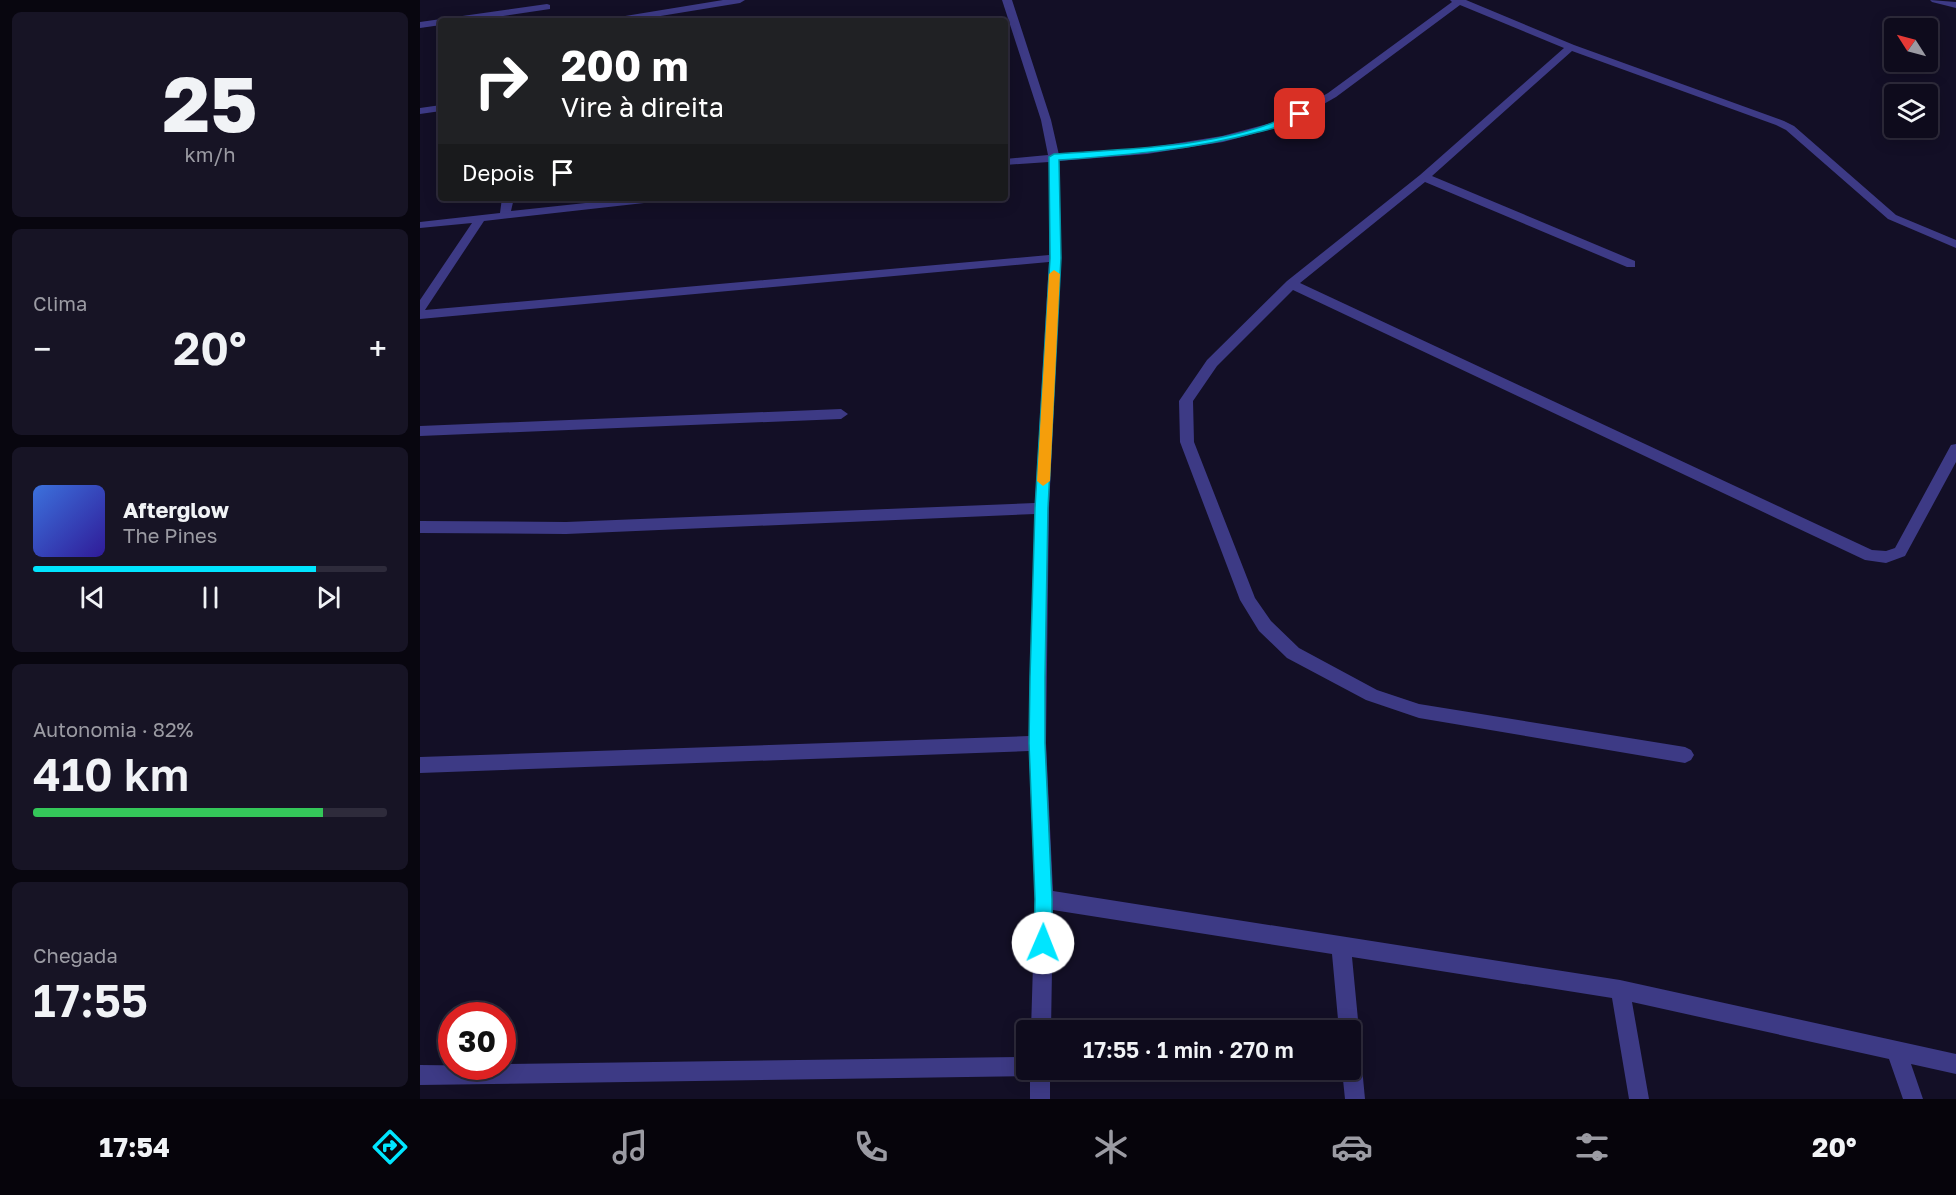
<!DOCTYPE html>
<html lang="pt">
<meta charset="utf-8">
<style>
:root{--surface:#0e0b1c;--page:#171425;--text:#f1f3f6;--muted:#9b9ba3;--line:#2e2b3b;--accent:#00e5ff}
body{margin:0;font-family:"Golos Text",sans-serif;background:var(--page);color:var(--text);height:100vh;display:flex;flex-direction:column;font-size:22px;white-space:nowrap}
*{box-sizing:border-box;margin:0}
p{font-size:20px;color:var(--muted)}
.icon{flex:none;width:33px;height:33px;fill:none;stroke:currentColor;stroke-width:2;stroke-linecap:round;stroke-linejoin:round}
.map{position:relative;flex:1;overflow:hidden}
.panel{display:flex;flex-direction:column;gap:12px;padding:12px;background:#08060f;width:420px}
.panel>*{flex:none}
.guide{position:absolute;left:18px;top:18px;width:570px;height:183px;border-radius:6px;box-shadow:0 3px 15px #0003,0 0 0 2px var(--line);background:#202124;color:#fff;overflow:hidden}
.needle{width:39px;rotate:306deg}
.controls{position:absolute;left:1464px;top:18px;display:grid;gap:12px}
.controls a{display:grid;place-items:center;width:54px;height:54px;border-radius:6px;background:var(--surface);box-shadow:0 3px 15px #0003,0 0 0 2px var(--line);font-size:30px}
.speed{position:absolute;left:18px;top:1002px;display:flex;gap:12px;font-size:30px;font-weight:700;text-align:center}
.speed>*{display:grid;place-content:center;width:78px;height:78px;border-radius:50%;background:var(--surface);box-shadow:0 3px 15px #0003,0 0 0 2px var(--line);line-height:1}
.speed .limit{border:9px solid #d22;background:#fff;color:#111}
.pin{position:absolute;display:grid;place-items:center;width:51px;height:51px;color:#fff;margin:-26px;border-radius:12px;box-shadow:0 3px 9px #0006}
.me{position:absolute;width:66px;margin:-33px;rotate:1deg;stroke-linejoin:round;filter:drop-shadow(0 0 4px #0008)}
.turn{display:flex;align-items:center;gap:21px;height:126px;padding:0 24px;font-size:27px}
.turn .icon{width:78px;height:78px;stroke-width:2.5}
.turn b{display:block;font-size:42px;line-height:51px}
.then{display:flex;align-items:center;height:57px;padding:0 24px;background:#0003;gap:12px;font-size:22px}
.big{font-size:45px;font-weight:600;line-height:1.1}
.panel .card{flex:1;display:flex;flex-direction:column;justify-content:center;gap:9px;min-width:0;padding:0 21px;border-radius:9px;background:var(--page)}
.panel .dial{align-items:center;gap:0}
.dial b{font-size:78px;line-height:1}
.song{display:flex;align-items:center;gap:18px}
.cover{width:72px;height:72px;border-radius:9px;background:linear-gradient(135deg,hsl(220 70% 55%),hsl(250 70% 35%))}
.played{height:6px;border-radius:3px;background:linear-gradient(90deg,var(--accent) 80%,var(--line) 80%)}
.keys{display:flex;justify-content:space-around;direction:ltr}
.heat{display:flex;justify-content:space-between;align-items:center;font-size:33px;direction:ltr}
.charge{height:9px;border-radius:4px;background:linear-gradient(90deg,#34c759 82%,var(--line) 0)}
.trip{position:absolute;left:596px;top:1020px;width:345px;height:60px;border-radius:6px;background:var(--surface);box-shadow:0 3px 15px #0003,0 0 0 2px var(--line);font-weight:600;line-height:60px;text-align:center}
.tab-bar{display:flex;height:96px;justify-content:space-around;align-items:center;background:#06040b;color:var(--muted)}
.tab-bar .icon{width:42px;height:42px}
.tab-bar .active{color:var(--accent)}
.tab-bar b{font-size:27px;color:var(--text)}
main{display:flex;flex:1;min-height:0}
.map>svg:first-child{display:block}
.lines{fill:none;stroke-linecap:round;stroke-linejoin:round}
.minor{fill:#3d3a85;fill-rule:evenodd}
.route{fill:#00e5ff;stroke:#0095a6;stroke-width:1.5}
.slow{fill:#f59e0b}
</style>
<main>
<section class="panel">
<div class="card dial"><b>25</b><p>km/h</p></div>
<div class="card"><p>Clima</p>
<div class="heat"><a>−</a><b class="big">20°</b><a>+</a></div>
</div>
<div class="card">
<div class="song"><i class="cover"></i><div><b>Afterglow</b><p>The Pines</p></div></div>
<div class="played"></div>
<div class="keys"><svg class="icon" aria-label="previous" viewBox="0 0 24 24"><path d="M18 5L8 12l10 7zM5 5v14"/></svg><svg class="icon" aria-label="pause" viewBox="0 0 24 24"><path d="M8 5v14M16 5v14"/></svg><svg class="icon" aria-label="next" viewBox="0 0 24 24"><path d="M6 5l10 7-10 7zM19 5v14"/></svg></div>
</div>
<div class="card"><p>Autonomia · 82%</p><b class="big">410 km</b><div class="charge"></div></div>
<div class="card"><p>Chegada</p><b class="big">17:55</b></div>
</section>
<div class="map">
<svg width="1536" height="1099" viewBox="0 0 1536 1099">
<rect width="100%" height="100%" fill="#130f26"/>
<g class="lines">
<path class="minor" d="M 303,0 L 325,0 L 320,3 L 210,21 L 188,21 L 193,18 Z
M 582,0 L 592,0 L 631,120 L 639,155 L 727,148 L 802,136 L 859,121 L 908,93 L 1032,2 L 1030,0 L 1046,0 L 1154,45 L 1364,121 L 1374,126 L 1476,215 L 1536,240 L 1536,248 L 1468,219 L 1366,130 L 1356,125 L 1152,51 L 1012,176 L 1215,261 L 1215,267 L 1207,267 L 1005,182 L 880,283 L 1452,550 L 1466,551 L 1475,548 L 1531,445 L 1536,444 L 1536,462 L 1485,556 L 1466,563 L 1445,560 L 873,290 L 797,366 L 773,401 L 774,442 L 835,598 L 851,621 L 879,648 L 957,690 L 999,704 L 1265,747 L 1271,750 L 1274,755 L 1271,760 L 1265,763 L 999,718 L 946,700 L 867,658 L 839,631 L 820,600 L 760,442 L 759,401 L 787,360 L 867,281 L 1000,175 L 1144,48 L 1040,5 L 916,97 L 867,125 L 803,142 L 727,154 L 639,161 L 641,258 L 629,508 L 626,743 L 633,891 L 1200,980 L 1536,1054 L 1536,1074 L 1491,1064 L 1503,1099 L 1483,1099 L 1469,1059 L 1212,1002 L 1229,1099 L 1209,1099 L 1192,998 L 932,957 L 939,1030 L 935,1038 L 940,1046 L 945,1099 L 925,1099 L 922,1070 L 930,1070 L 930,1030 L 919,1030 L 912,954 L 633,910 L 631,1030 L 611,1030 L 615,899 L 609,751 L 0,773 L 0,757 L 609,736 L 615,514 L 146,534 L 0,533 L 0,521 L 146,522 L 615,503 L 629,262 L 0,319 L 0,300 L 52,223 L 0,228 L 0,222 L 80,213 L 82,198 L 94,198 L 91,211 L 212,198 L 248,198 L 242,201 L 64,221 L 5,310 L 629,255 L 629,162 L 585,165 L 585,159 L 628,155 L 621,120 Z
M 1510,0 L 1536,2 L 1536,8 L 1512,2 Z
M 127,4 L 130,5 L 130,9 L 49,21 L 21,21 L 21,25 L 0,28 L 0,22 Z
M 21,105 L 21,111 L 0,114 L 0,108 Z
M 421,409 L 428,414 L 421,419 L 0,436 L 0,426 Z
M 606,1057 L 606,1070 L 630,1070 L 630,1099 L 610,1099 L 610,1076 L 0,1085 L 0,1065 L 82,1066 L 82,1064 Z"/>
</g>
<path class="route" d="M 876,112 L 884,114 C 872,125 854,128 838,132 C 773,150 706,155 639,160 L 641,258 L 628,508 L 625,677 L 625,743 L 632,899 L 632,943 L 629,949 L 623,951 L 617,949 L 614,943 L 615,899 L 609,743 L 610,677 L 615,508 L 630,258 L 629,157 L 634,154 C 706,149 813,147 876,112 Z"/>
<path class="slow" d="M 634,270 L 640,274 L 630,481 L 623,486 L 617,481 L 629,274 Z"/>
</svg>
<div class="controls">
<a><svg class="needle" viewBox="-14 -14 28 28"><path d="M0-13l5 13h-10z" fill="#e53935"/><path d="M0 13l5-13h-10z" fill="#9b9ba3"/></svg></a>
<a><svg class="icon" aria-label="layers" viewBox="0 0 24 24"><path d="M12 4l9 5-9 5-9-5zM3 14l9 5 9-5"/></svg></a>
</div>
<div class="speed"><div class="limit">30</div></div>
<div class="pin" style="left:880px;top:114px;background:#d93025"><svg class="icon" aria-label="arrive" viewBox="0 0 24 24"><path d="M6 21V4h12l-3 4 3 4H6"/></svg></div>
<svg class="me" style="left:623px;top:943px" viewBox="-20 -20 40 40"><circle r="19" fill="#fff"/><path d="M0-13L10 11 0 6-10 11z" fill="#00e5ff"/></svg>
<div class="trip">17:55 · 1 min · 270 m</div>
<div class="guide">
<div class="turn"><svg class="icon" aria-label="right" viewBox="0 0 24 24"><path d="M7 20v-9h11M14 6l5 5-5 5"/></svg><div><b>200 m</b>Vire à direita</div></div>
<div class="then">Depois<svg class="icon" aria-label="arrive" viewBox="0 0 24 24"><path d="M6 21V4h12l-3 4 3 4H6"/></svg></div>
</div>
</div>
</main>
<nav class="tab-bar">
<b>17:54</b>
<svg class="icon active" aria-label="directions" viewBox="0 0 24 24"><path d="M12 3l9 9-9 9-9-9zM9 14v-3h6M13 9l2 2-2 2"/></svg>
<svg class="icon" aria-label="music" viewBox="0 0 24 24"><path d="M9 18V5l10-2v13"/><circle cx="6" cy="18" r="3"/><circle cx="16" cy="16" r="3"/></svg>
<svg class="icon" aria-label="phone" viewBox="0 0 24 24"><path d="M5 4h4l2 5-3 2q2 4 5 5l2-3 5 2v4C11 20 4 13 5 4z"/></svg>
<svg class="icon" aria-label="climate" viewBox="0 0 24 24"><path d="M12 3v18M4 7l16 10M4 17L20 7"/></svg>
<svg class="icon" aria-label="car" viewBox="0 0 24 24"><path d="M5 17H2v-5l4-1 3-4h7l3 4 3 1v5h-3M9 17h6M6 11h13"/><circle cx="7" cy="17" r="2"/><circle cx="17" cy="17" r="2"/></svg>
<svg class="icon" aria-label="filters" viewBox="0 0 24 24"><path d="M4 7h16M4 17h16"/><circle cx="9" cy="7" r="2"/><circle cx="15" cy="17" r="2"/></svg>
<b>20°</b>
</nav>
